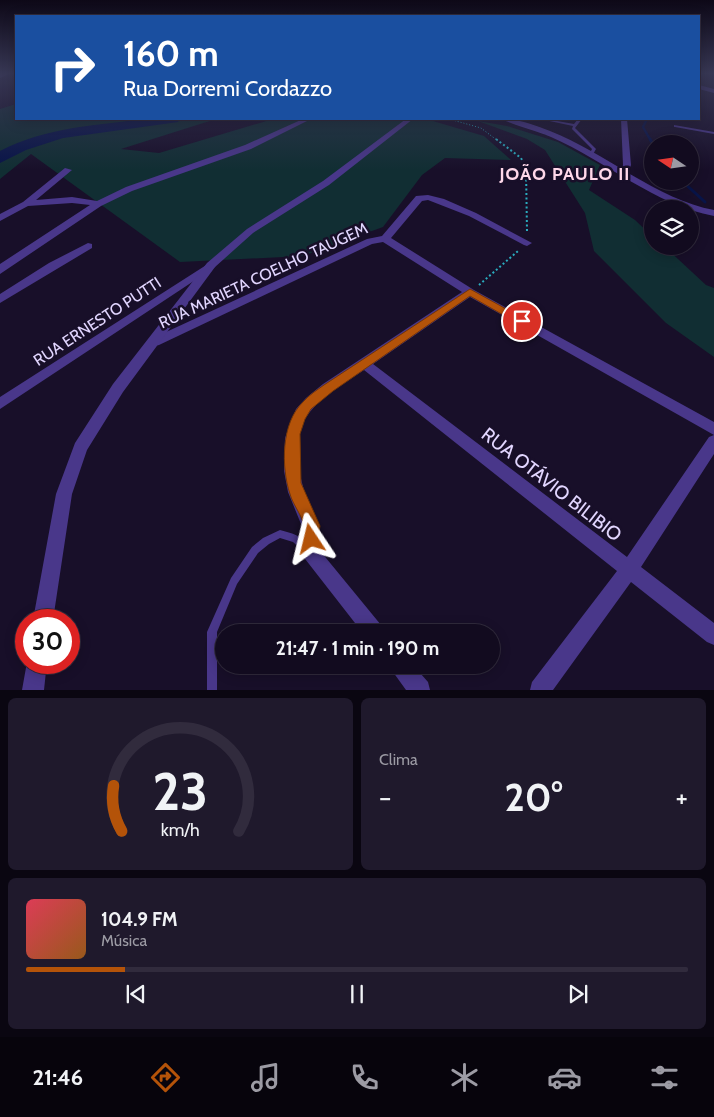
<!DOCTYPE html>
<html lang="pt">
<meta charset="utf-8">
<style>
:root{--surface:#120b1f;--page:#1f192c;--text:#f1f3f6;--muted:#9c9ba4;--line:#312b3d;--accent:#b45309}
body{margin:0;font-family:Cabin,sans-serif;background:var(--page);color:var(--text);height:100vh;display:flex;flex-direction:column;font-size:19px;white-space:nowrap}
*{box-sizing:border-box;margin:0}
p{font-size:16px;color:var(--muted)}
.icon{flex:none;width:28px;height:28px;fill:none;stroke:currentColor;stroke-width:2;stroke-linecap:round;stroke-linejoin:round}
.map{position:relative;height:690px;overflow:hidden}
.side{display:flex;flex-direction:column;gap:8px;padding:8px;background:#0a0611;flex:1}
.side>*{flex:none}
.banner{position:absolute;left:15px;top:15px;width:685px;height:105px;border-radius:0px;box-shadow:0 2px 12px #0003,0 0 0 1px var(--line);background:#1a4fa0;color:#fff;overflow:hidden}
.needle{width:32px;rotate:283deg}
.buttons{position:absolute;left:644px;top:135px;display:grid;gap:10px}
.buttons a{display:grid;place-items:center;width:55px;height:55px;border-radius:50%;background:var(--surface);box-shadow:0 2px 12px #0003,0 0 0 1px var(--line);font-size:25px}
.speed{position:absolute;left:15px;top:609px;display:flex;gap:10px;font-size:25px;font-weight:700;text-align:center}
.speed>*{display:grid;place-content:center;width:65px;height:65px;border-radius:50%;background:var(--surface);box-shadow:0 2px 12px #0003,0 0 0 1px var(--line);line-height:1}
.speed .limit{border:8px solid #d22;background:#fff;color:#111}
.pin{position:absolute;display:grid;place-items:center;width:42px;height:42px;color:#fff;margin:-21px;border:2px solid #fff;border-radius:50%;box-shadow:0 1px 5px #0007}
.me{position:absolute;width:55px;margin:-28px;rotate:350deg;stroke-linejoin:round;filter:drop-shadow(0 0 4px #0008)}
.turn{display:flex;align-items:center;gap:18px;height:105px;padding:0 25px;font-size:22px}
.turn .icon{width:65px;height:65px;stroke-width:2.5}
.turn b{display:block;font-size:35px;line-height:42px}
.big{font-size:38px;font-weight:700;line-height:1.1}
.side .card{flex:1;display:flex;flex-direction:column;justify-content:center;gap:8px;min-width:0;padding:0 18px;border-radius:8px;background:var(--page)}
.side .dial{align-items:center;gap:0}
.dial svg{height:130px;overflow:visible;fill:none;stroke:var(--line);stroke-width:7;stroke-linecap:round;text-anchor:middle}
.dial text{fill:var(--text);stroke:none}
.song{display:flex;align-items:center;gap:15px}
.cover{width:60px;height:60px;border-radius:8px;background:linear-gradient(135deg,hsl(350 70% 55%),hsl(30 70% 35%))}
.played{height:5px;border-radius:2px;background:linear-gradient(90deg,var(--accent) 15%,var(--line) 15%)}
.keys{display:flex;justify-content:space-around;direction:ltr}
.heat{display:flex;justify-content:space-between;align-items:center;font-size:28px;direction:ltr}
.side .tiles{flex:1;display:grid;gap:8px;grid-template-columns:1fr 1fr}
.card:last-child{grid-column:span 2}
.trip{position:absolute;left:215px;top:624px;width:285px;height:50px;border-radius:25px;background:var(--surface);box-shadow:0 2px 12px #0003,0 0 0 1px var(--line);font-weight:700;line-height:50px;text-align:center}
.menu{display:flex;height:80px;justify-content:space-around;align-items:center;background:#07040c;color:var(--muted)}
.menu .icon{width:35px;height:35px}
.menu .active{color:var(--accent)}
.menu b{font-size:22px;color:var(--text)}
.map>svg:first-child{display:block}
.green{fill:#112e33}
.lines{fill:none;stroke-linecap:round;stroke-linejoin:round}
.stream-far1{stroke:#081448;stroke-width:2.5}
.stream{stroke:#081448;stroke-width:3}
.river{fill:#081448;fill-rule:evenodd}
.path-far1{stroke:#2aadbf;stroke-width:1;stroke-dasharray:1 2;stroke-linecap:butt}
.path{stroke:#2aadbf;stroke-width:2;stroke-dasharray:2 2.5;stroke-linecap:butt}
.service{fill:#49378a;fill-rule:evenodd}
.minor{fill:#49378a;fill-rule:evenodd}
.tertiary{fill:#49378a;fill-rule:evenodd}
.route{fill:#b45309;stroke:#753606}
.labels{text-anchor:middle;stroke-width:5;stroke-linejoin:round;paint-order:stroke}
.street-label{font-size:16px;fill:#e2d6ff;stroke:#180f29}
.far-district-label{font-size:18px;font-weight:bold;letter-spacing:1px;fill:#ffd8ea;stroke:#180f29}
.near-street-label{font-size:19px;fill:#e2d6ff;stroke:#180f29}
</style>
<div class="map">
<svg width="714" height="690" viewBox="0 0 714 690">
<rect width="100%" height="100%" fill="#180f29"/>
<path class="green" d="M 16,104 L 16,119 L 131,119 L 125,122 L 152,119 L 216,119 L 121,149 L 159,153 L 273,119 L 426,119 L 484,136 L 511,160 L 445,158 L 422,175 L 383,227 L 303,256 L 180,262 L 31,154 L 0,179 L 0,109 Z
M 478,121 L 507,126 L 558,142 L 600,165 L 589,190 L 635,220 L 652,236 L 652,246 L 664,246 L 706,285 L 714,288 L 714,357 L 666,323 L 594,251 L 585,213 L 545,150 L 527,139 Z"/>
<g class="lines">
<path class="stream-far1" d="M 647,119 L 643,127 L 651,141"/>
<path class="stream" d="M 650,139 L 653,144
M 682,181 L 705,202"/>
<path class="river" d="M 148,119 L 180,119 L 178,122 L 63,138 L 26,150 L 0,163 L 0,151 C 46,127 97,125 148,119 Z"/>
<path class="path-far1" d="M 449,119 L 481,128 L 498,141"/>
<path class="path" d="M 496,139 L 521,158 L 526,168 L 527,232
M 479,285 L 518,251"/>
<path class="service" d="M 540,119 L 546,119 L 574,124 L 578,119 L 582,119 L 575,128 L 596,149 L 592,156 L 589,155 L 592,149 L 572,129 L 573,126 Z
M 674,125 L 714,132 L 714,134 L 675,127 L 674,127 Z
M 280,530 C 292,533 303,536 309,547 L 308,550 L 305,551 L 302,550 L 293,542 L 280,538 L 269,544 L 258,553 L 237,584 L 217,632 L 217,690 L 207,690 L 207,632 L 231,578 L 252,547 L 263,538 Z"/>
<path class="minor" d="M 699,85 L 714,89 L 714,93 L 699,89 Z
M 303,119 L 311,119 L 251,149 L 132,191 L 101,206 L 0,274 L 0,264 L 90,205 L 72,203 L 28,206 L 0,221 L 0,214 L 23,202 L 65,168 L 72,170 L 36,200 L 72,197 L 97,201 L 126,187 L 245,145 Z
M 621,119 L 627,119 L 631,165 L 627,174 L 624,174 L 620,172 L 623,165 Z
M 428,195 L 444,199 L 476,213 L 532,243 L 527,246 L 524,245 L 469,216 L 428,200 L 422,201 L 391,238 L 474,290 L 714,422 L 714,454 L 641,567 L 714,623 L 714,645 L 707,642 L 631,582 L 553,690 L 530,690 L 532,682 L 617,571 L 364,370 C 345,383 323,395 309,413 C 291,435 298,475 307,499 C 314,516 322,527 317,547 L 381,625 L 384,632 L 362,632 L 302,555 L 299,549 L 302,534 L 301,524 L 288,492 L 284,471 L 285,438 L 296,409 L 306,398 L 323,384 L 462,292 L 383,242 L 372,244 L 159,345 L 155,346 L 149,342 L 151,339 L 367,239 L 382,236 L 416,196 ZM 470,297 L 714,435 L 709,437 L 627,557 L 373,364 Z
M 88,243 L 92,244 L 92,248 L 0,303 L 0,294 L 49,263 Z
M 211,262 L 215,263 L 216,265 L 215,267 L 0,409 L 0,397 Z
M 390,665 L 413,665 L 428,682 L 430,690 L 406,690 L 393,672 Z"/>
<path class="tertiary" d="M 10,73 L 9,74 L 0,78 L 0,74 Z
M 406,119 L 413,119 L 329,185 L 253,233 L 215,267 L 123,392 L 87,450 L 72,494 L 53,620 L 33,620 L 56,494 L 75,443 L 113,384 L 207,263 L 247,229 L 323,181 Z
M 502,119 C 519,119 534,125 550,131 C 604,152 658,200 714,210 L 714,216 C 655,205 606,161 551,137 C 541,132 507,123 502,119 Z
M 27,662 L 47,662 L 44,690 L 22,690 Z"/>
</g>
<linearGradient id="sky" x2="0" y2="1"><stop stop-color="#0d0817"/><stop offset="0.43" stop-color="#373754"/><stop offset="1" stop-color="#373754" stop-opacity="0"/></linearGradient>
<rect width="714" height="170" fill="url(#sky)"/>
<path class="route" d="M 470,289 L 528,321 L 526,324 L 519,324 L 470,296 L 333,391 L 311,409 L 305,419 L 300,434 L 301,483 L 320,526 L 317,545 L 311,547 L 305,545 C 302,538 305,533 304,526 C 302,515 293,505 290,494 C 281,467 281,423 303,402 C 309,395 317,390 324,385 Z"/>
<g class="labels">
<g class="street-label">
<text transform="translate(263 275) rotate(-25)" y="6">RUA MARIETA COELHO TAUGEM</text>
<text transform="translate(97 321) rotate(-33)" y="6">RUA ERNESTO PUTTI</text>
</g>
<g class="far-district-label">
<text x="565" y="180">JOÃO PAULO II</text>
</g>
<g class="near-street-label">
<text transform="translate(552 484) rotate(38)" y="7">RUA OTÁVIO BILIBIO</text>
</g>
</g>
</svg>
<div class="buttons">
<a><svg class="needle" viewBox="-14 -14 28 28"><path d="M0-13l5 13h-10z" fill="#e53935"/><path d="M0 13l5-13h-10z" fill="#9c9ba4"/></svg></a>
<a><svg class="icon" aria-label="layers" viewBox="0 0 24 24"><path d="M12 4l9 5-9 5-9-5zM3 14l9 5 9-5"/></svg></a>
</div>
<div class="speed"><div class="limit">30</div></div>
<div class="pin" style="left:522px;top:321px;background:#d93025"><svg class="icon" aria-label="arrive" viewBox="0 0 24 24"><path d="M6 21V4h12l-3 4 3 4H6"/></svg></div>
<svg class="me" style="left:311px;top:539px" viewBox="-20 -20 40 40"><path d="M0-17L14 15 0 8-14 15z" fill="#b45309" stroke="#fff" stroke-width="4"/></svg>
<div class="trip">21:47 · 1 min · 190 m</div>
<div class="banner">
<div class="turn"><svg class="icon" aria-label="right" viewBox="0 0 24 24"><path d="M7 20v-9h11M14 6l5 5-5 5"/></svg><div><b>160 m</b>Rua Dorremi Cordazzo</div></div>
</div>
</div>
<section class="side">
<div class="tiles">
<div class="card dial"><svg viewBox="0 0 100 80">
<path d="M14 69A42 42 0 1 1 86 69"/>
<path d="M14 69A42 42 0 0 1 9 41" stroke="#b45309"/>
<text x="50" y="56" font-size="32" font-weight="700">23</text>
<text x="50" y="72" font-size="11">km/h</text>
</svg></div>
<div class="card"><p>Clima</p>
<div class="heat"><a>−</a><b class="big">20°</b><a>+</a></div>
</div>
<div class="card">
<div class="song"><i class="cover"></i><div><b>104.9 FM</b><p>Música</p></div></div>
<div class="played"></div>
<div class="keys"><svg class="icon" aria-label="previous" viewBox="0 0 24 24"><path d="M18 5L8 12l10 7zM5 5v14"/></svg><svg class="icon" aria-label="pause" viewBox="0 0 24 24"><path d="M8 5v14M16 5v14"/></svg><svg class="icon" aria-label="next" viewBox="0 0 24 24"><path d="M6 5l10 7-10 7zM19 5v14"/></svg></div>
</div>
</div>
</section>
<nav class="menu">
<b>21:46</b>
<svg class="icon active" aria-label="directions" viewBox="0 0 24 24"><path d="M12 3l9 9-9 9-9-9zM9 14v-3h6M13 9l2 2-2 2"/></svg>
<svg class="icon" aria-label="music" viewBox="0 0 24 24"><path d="M9 18V5l10-2v13"/><circle cx="6" cy="18" r="3"/><circle cx="16" cy="16" r="3"/></svg>
<svg class="icon" aria-label="phone" viewBox="0 0 24 24"><path d="M5 4h4l2 5-3 2q2 4 5 5l2-3 5 2v4C11 20 4 13 5 4z"/></svg>
<svg class="icon" aria-label="climate" viewBox="0 0 24 24"><path d="M12 3v18M4 7l16 10M4 17L20 7"/></svg>
<svg class="icon" aria-label="car" viewBox="0 0 24 24"><path d="M5 17H2v-5l4-1 3-4h7l3 4 3 1v5h-3M9 17h6M6 11h13"/><circle cx="7" cy="17" r="2"/><circle cx="17" cy="17" r="2"/></svg>
<svg class="icon" aria-label="filters" viewBox="0 0 24 24"><path d="M4 7h16M4 17h16"/><circle cx="9" cy="7" r="2"/><circle cx="15" cy="17" r="2"/></svg>
</nav>
